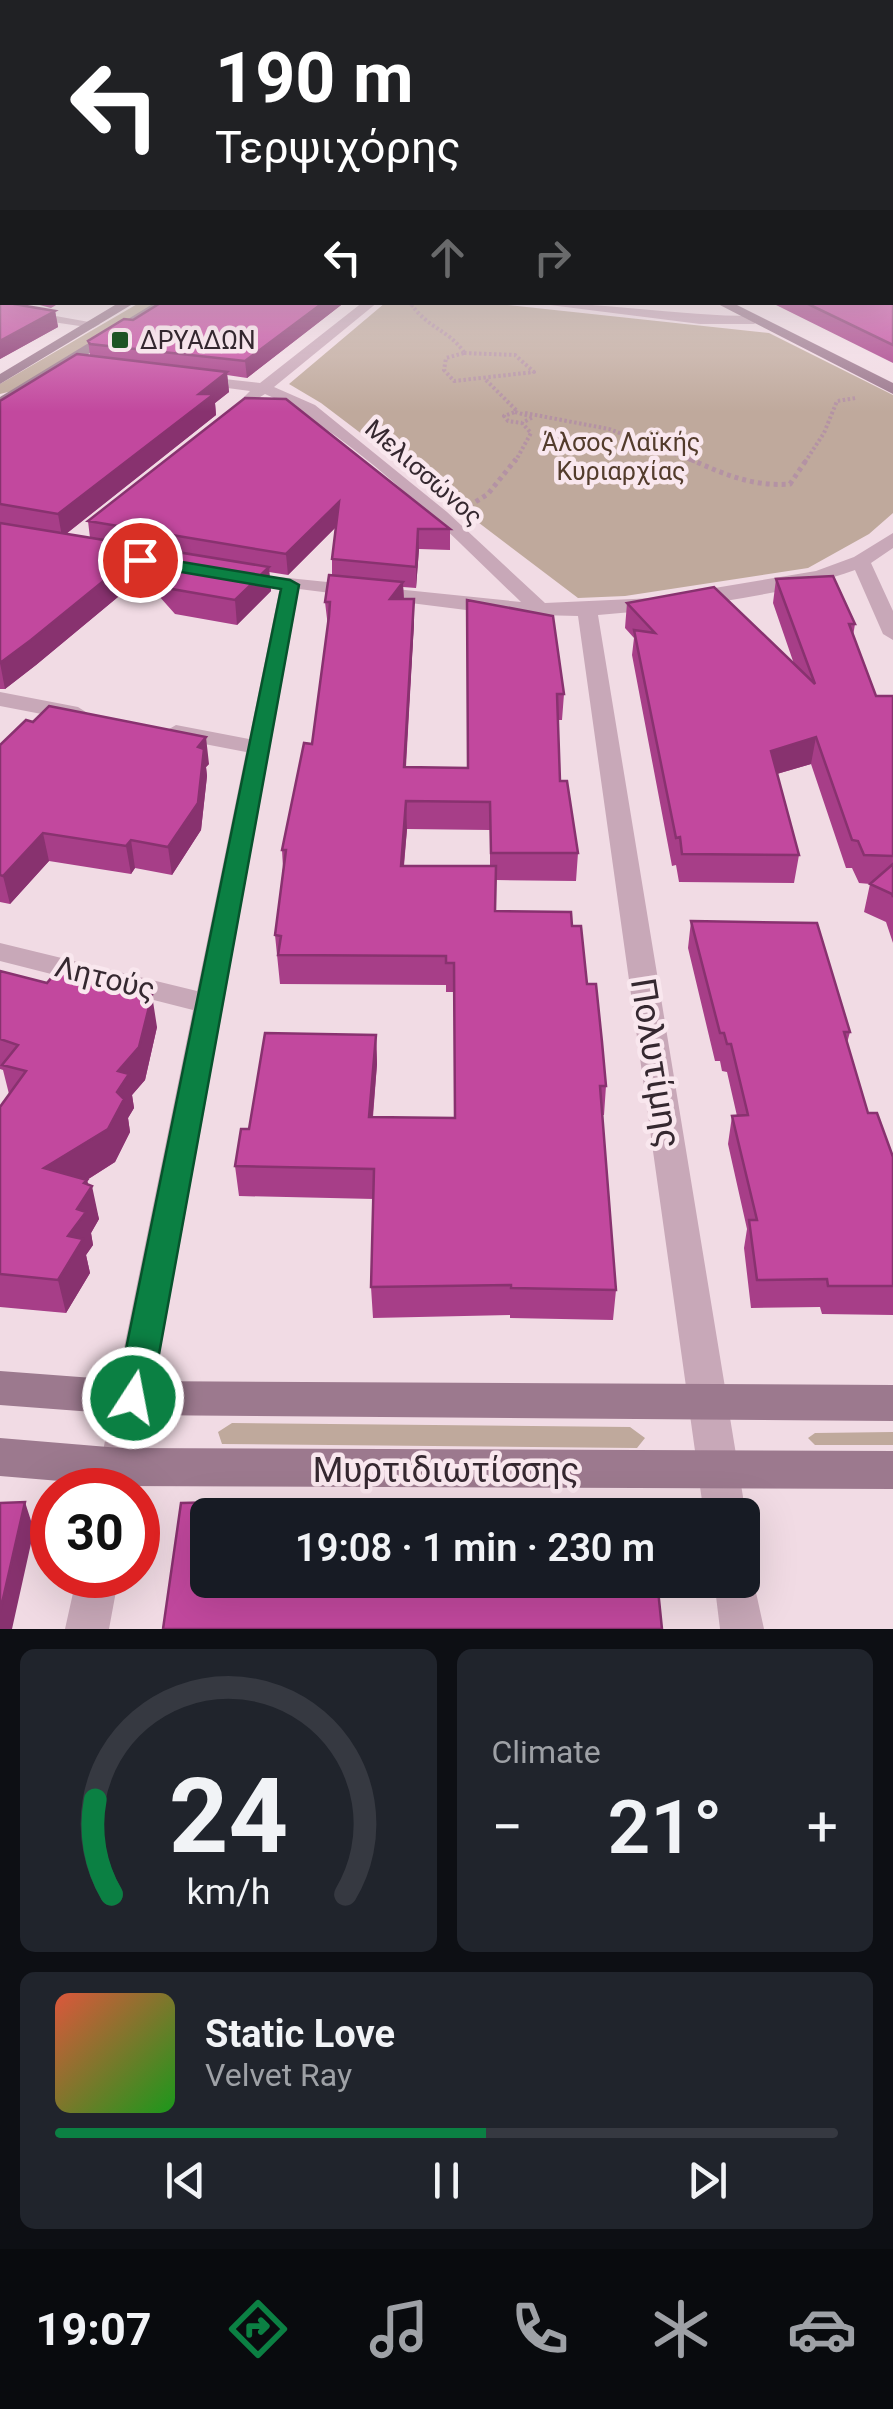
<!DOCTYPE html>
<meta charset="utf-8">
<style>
:root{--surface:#171b24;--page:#20242c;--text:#f1f3f6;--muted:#9ea1a6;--line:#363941;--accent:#0b8043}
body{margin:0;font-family:Roboto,sans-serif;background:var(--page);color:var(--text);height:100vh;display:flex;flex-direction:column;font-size:38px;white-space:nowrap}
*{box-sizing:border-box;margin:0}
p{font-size:32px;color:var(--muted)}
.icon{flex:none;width:55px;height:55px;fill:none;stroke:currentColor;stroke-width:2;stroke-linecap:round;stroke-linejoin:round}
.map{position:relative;height:1629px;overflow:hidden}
.details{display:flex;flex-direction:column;gap:20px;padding:20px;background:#0d0f14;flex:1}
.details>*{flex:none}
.hud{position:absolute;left:0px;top:0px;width:895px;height:305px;box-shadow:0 10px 40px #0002;background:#202124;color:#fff;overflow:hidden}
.speed{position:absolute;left:30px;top:1468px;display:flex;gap:20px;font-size:50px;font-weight:700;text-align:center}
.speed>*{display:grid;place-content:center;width:130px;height:130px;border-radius:50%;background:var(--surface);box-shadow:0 10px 40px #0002;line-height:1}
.speed .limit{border:15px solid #d22;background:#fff;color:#111}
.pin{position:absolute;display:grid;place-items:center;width:85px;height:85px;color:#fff;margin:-42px;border:5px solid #fff;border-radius:50%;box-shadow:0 2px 10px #0007}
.me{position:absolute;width:110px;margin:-55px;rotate:11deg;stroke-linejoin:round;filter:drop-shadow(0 0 8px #0008)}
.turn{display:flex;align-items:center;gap:35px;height:210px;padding:0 50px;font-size:45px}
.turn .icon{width:130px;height:130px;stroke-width:2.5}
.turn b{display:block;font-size:70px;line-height:85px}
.lanes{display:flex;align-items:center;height:95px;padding:0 50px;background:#0003;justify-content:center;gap:50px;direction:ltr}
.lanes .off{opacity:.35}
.big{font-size:75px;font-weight:600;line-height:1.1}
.details .card{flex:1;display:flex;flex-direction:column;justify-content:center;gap:15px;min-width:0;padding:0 35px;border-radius:15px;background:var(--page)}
.details .dial{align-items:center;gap:0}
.dial svg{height:260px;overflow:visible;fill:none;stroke:var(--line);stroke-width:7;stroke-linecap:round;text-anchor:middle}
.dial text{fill:var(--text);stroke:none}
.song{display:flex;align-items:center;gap:30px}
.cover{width:120px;height:120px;border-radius:15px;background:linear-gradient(135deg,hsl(10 70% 55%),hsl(120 70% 35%))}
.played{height:10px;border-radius:5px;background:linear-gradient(90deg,var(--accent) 55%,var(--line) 55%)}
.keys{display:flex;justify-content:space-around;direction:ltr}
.heat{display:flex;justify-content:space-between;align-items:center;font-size:55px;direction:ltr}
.details .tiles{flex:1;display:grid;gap:20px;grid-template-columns:1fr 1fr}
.card:last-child{grid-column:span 2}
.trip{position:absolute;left:190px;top:1498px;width:570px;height:100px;border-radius:15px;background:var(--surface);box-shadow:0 10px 40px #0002;font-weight:600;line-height:100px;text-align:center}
.tabs{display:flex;height:160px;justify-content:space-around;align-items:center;background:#090b0e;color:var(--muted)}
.tabs .icon{width:70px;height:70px}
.tabs .on{color:var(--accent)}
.tabs b{font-size:45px;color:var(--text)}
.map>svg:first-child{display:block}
.green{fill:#bfa99c}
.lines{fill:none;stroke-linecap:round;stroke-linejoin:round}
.path-far2{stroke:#b492a4;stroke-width:2.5;stroke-dasharray:2.5 2.5;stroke-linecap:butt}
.path-far1{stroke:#b492a4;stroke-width:4;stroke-dasharray:2.5 2.5;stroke-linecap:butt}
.path{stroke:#b492a4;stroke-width:5;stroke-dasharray:4 4;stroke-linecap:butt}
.street{fill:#c8a8b8;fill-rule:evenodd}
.secondary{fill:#9c798e;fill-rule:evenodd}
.wall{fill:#a73e88;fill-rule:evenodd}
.shaded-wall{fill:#88326f}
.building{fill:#c2489e;stroke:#88326f;stroke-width:2.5}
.route{fill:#0b8043;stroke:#07532c;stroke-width:2.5}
.poi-dot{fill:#1f5525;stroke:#f9e7ee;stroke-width:4}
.labels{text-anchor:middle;stroke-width:9;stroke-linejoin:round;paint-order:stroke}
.far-poi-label{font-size:25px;fill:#352830;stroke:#f9e7ee;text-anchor:start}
.far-park-label{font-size:25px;fill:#533c2c;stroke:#f9e7ee}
.far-street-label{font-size:25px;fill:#352830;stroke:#f9e7ee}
.street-label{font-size:30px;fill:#352830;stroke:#f9e7ee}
.near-street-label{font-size:35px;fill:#352830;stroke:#f9e7ee}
</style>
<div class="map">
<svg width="893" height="1629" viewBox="0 0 893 1629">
<rect width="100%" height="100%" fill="#f1dbe4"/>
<path class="green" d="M 139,303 L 158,303 L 16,390 L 0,394 L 0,384 Z
M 385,303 L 489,303 L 769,333 L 893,395 L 893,513 L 869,534 L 808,568 L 625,596 L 578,598 L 321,403 L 289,384 Z
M 232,1423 L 630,1427 L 645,1438 L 637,1448 L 222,1444 L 218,1432 Z
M 893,1432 L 893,1445 L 815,1445 L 808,1438 L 815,1433 Z"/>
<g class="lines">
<path class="path-far2" d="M 409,302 L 413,307"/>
<path class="path-far1" d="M 411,304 C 430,330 446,328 464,352
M 464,353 L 515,355 L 534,372 L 454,381 L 444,370 L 446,358 Z
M 486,380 L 518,412
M 515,412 L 533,417 L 522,423 L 508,421 L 504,416 Z
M 525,413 L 609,429 L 696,462
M 515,462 L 531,433 L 522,423
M 805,462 L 824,433 L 837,401 L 856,398"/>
<path class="path" d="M 690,459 C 723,474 753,487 790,484 L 807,459
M 469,506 L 488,494 L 516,459"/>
<path class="street" d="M 892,199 L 893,199 L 893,205 L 892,205 Z
M 0,299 L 28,311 L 100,324 L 93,328 L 19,317 L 0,305 Z
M 363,302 L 378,302 L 274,387 L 315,405 L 447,512 L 545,603 L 655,598 L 816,571 L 854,557 L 893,533 L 893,548 L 871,563 L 893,611 L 893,640 L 883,634 L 855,570 C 778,598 680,608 598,615 L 746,1515 L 742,1522 L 742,1515 L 704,1515 L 578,616 L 498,614 L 299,589 L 135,1490 L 95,1490 L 193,1010 L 0,961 L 0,943 L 197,991 L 246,752 L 168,737 L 164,732 L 176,725 L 249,739 L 280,587 L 231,580 L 231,572 L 521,602 C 451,535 353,433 265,394 L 252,402 L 244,397 L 250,391 L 197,384 L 190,380 L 197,376 L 260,383 Z
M 526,302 C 602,302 677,316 754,316 L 761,320 L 754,324 L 700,324 Z
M 0,692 L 78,707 L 89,714 L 78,721 L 0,706 Z
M 742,1562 L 750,1565 L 764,1629 L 720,1629 L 714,1580 L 742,1580 Z
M 77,1575 L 119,1575 L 109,1629 L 65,1629 Z"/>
<path class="secondary" d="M 120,302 L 136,302 L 0,384 L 0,374 Z
M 156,302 L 172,302 L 0,409 L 0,397 Z
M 714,302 L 731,302 L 893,383 L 893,394 Z
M 0,1371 L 133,1381 L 893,1385 L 893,1421 L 133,1415 L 0,1405 Z
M 0,1438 L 120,1448 L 893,1451 L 893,1489 L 120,1486 L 0,1476 Z"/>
</g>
<path class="wall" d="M 0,184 L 2,184 L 2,302 L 55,311 L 58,327 L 0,359 Z
M 892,208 L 893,208 L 893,363 L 770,302 L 892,302 Z
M 28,302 L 61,302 L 51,308 Z
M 162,302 L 345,302 L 247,378 L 227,375 L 229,392 L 215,403 L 216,415 L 66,534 L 90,538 L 88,521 L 245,398 L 286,399 L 450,529 L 450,550 L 419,549 L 416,588 L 403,587 L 404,599 L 414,599 L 414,623 L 406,767 L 467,768 L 467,600 L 553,616 L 564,694 L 562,720 L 558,720 L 560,781 L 567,781 L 578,853 L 576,881 L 496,880 L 495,911 L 571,912 L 572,926 L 581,926 L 587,984 L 596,984 L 606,1086 L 604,1115 L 602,1115 L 616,1290 L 613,1320 L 510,1318 L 510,1315 L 373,1318 L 371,1287 L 374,1199 L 239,1196 L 235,1166 L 241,1129 L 249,1129 L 265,1033 L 376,1035 L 377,1064 L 373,1117 L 455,1118 L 454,992 L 446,992 L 446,985 L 280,984 L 275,935 L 283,868 L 282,850 L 304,743 L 312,744 L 328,627 L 325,602 L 329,575 L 332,575 L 332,559 L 336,527 L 288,575 L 269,572 L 271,591 L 237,625 L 175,614 L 142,577 L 36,665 L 5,689 L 0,689 L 0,401 L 77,354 L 90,355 L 88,341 L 124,319 L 133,320 ZM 407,829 L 490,830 L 490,866 L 404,866 Z
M 776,579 L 855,624 L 853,636 L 876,696 L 893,696 L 893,943 L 886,922 L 864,912 L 870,884 L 859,883 L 852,868 L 846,868 L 811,764 L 777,774 L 799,855 L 794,883 L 679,882 L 676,865 L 672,866 L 632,655 L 634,638 L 625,628 L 627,603 L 794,664 L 773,603 Z
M 0,745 L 209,764 L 206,767 L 207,776 L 201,830 L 172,875 L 135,868 L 131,874 L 49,861 L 10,904 L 0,902 Z
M 691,921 L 850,1032 L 847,1043 L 868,1113 L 893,1157 L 893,1315 L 822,1314 L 820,1307 L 751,1308 L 744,1248 L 747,1229 L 728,1144 L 732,1116 L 737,1116 L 727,1072 L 722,1071 L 720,1061 L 715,1061 L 688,948 Z
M 0,971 L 157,1027 L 145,1080 L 132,1095 L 134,1108 L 128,1118 L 130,1132 L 115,1162 L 87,1180 L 99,1219 L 91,1233 L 93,1245 L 86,1255 L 90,1273 L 66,1313 L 0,1307 L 0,1107 L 9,1094 L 3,1070 L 0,1069 Z"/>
<path class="shaded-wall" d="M 324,302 L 345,302 L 247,378 L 245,361 Z
M 55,311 L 58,327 L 0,359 L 0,341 Z
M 227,372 L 229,392 L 215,403 L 216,415 L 62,537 L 58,514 L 199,394 Z
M 339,502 L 340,523 L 288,575 L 286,554 Z
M 418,529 L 419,549 L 416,588 L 416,567 Z
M 138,553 L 142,577 L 36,665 L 5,689 L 0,663 Z
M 269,567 L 271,591 L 237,625 L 235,600 Z
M 403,582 L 404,606 L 390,599 Z
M 414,599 L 414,623 L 404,794 L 404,767 Z
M 206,737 L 209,764 L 206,767 L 207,776 L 201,830 L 172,875 L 168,847 L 198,747 Z
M 816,737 L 811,764 L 766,777 L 771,751 Z
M 406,801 L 407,829 L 401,894 L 401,866 Z
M 43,833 L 49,861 L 10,904 L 3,876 Z
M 131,840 L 135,868 L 131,874 L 126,846 Z
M 152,995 L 157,1027 L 145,1080 L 132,1095 L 134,1108 L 128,1118 L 130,1132 L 115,1162 L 52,1202 L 44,1168 L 117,1092 L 118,1071 Z
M 376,1035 L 377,1064 L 370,1147 L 369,1117 Z
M 87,1180 L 89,1190 L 92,1186 L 99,1219 L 91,1233 L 93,1245 L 86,1255 L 90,1273 L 66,1313 L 58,1280 L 68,1236 L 84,1183 Z
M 25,1502 L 34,1530 L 12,1629 L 0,1629 L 0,1612 Z"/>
<path class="building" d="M 0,184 L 2,184 L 2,244 L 0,236 L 0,222 L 2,222 L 2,211 L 0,211 Z
M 2,248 L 2,282 L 0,281 L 0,250 Z
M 893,267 L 893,345 L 804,302 L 892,302 Z
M 0,295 L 2,297 L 2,302 L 11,302 L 14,304 L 55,311 L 0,341 Z
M 162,302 L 324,302 L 245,361 L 90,344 L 88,341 L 124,319 L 133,320 Z
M 77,354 L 227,372 L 199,394 L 214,394 L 58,514 L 0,504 L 0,401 Z
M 245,398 L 286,399 L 450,529 L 418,529 L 416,567 L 332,559 L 339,502 L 286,554 L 88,521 Z
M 0,523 L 269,567 L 235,600 L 172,589 L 138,553 L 31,640 L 0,663 Z
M 329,575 L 403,582 L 390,599 L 414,599 L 404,767 L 468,768 L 467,600 L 553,616 L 564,694 L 557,694 L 560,781 L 567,781 L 578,853 L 491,853 L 490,802 L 406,801 L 401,866 L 496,866 L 495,911 L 571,912 L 572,926 L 581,926 L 587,984 L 596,984 L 602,1042 L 606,1086 L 600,1086 L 616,1290 L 511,1288 L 511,1285 L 371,1287 L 374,1169 L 235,1166 L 241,1129 L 249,1129 L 265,1033 L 376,1035 L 369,1117 L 455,1118 L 454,963 L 446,963 L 446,956 L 278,955 L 281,936 L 275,935 L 286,850 L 282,850 L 304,743 L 312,744 L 329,616 L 330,602 L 325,602 Z
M 833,576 L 855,624 L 849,624 L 876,696 L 893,696 L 893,856 L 864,855 L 858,841 L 852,840 L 816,737 L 771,751 L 799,855 L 682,854 L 680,837 L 676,838 L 634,630 L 655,633 L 627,603 L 714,587 L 815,684 L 776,579 Z
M 49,706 L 206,737 L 198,747 L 204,749 L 198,803 L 168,847 L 131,840 L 126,846 L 43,833 L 3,876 L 0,875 L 0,745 L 26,720 L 33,722 Z
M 893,864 L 893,897 L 892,894 L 870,884 Z
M 691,921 L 817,923 L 850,1032 L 844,1032 L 868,1113 L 877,1113 L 893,1157 L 893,1286 L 828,1286 L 827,1279 L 757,1280 L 749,1220 L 757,1220 L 732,1116 L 748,1115 L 731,1044 L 727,1044 L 724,1033 L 720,1033 Z
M 0,971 L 47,983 L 57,971 L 152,995 L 139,1047 L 118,1071 L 129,1074 L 117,1092 L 124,1099 L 108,1129 L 44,1168 L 87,1180 L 84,1183 L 92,1186 L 77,1209 L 86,1212 L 68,1236 L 83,1239 L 58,1280 L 0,1274 L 0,1107 L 26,1071 L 2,1065 L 18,1045 L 0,1039 Z
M 302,1500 L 301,1515 L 208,1515 L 208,1580 L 657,1580 L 662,1629 L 163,1629 L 181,1503 Z
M 375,1500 L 476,1502 L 476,1515 L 374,1515 Z
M 25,1502 L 0,1612 L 0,1503 Z"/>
<linearGradient id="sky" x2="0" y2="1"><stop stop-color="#7cb1be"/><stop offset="0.45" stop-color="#f9eff3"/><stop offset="1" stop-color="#f9eff3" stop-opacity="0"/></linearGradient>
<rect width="893" height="412" fill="url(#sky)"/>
<path class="route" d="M 140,555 L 290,580 L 299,585 L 151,1398 L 146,1409 L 133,1414 L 121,1409 L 116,1398 L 281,589 L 134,564 L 134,557 Z"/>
<rect class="poi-dot" x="110" y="330" width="20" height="20" rx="5"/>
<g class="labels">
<g class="far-poi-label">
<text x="140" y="349">ΔΡΥΑΔΩΝ</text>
</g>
<g class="far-park-label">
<text x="621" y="451">Άλσος Λαϊκής<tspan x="621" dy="29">Κυριαρχίας</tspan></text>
</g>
<g class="far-street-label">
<text transform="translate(424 472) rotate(41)" y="9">Μελισσώνος</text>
</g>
<g class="street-label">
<text transform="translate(105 978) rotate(14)" y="10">Λητούς</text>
</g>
<g class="near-street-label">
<text transform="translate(656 1063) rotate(81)" y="12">Πολυτίμης</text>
<text x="446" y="1482">Μυρτιδιωτίσσης</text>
</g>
</g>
</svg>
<div class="speed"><div class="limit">30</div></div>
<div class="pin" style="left:140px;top:560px;background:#d93025"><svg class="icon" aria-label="arrive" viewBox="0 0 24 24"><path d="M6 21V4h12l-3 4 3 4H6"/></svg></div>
<svg class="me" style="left:133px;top:1398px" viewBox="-20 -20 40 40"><circle r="17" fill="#0b8043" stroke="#fff" stroke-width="3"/><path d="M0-11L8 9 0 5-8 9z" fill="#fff"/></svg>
<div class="trip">19:08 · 1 min · 230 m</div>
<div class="hud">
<div class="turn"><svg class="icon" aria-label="left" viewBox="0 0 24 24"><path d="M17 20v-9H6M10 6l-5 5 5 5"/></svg><div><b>190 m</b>Τερψιχόρης</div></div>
<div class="lanes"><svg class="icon" aria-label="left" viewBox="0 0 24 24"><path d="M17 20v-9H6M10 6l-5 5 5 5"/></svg><svg class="icon off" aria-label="ahead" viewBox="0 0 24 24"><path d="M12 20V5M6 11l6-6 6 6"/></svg><svg class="icon off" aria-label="right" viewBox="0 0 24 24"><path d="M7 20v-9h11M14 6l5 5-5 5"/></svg></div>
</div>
</div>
<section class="details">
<div class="tiles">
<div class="card dial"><svg viewBox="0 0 100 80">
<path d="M14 69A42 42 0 1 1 86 69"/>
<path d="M14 69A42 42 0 0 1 9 40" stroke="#0b8043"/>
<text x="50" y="56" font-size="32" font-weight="700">24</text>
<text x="50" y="72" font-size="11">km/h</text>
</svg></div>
<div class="card"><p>Climate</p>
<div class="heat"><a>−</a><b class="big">21°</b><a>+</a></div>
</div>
<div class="card">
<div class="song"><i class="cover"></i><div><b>Static Love</b><p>Velvet Ray</p></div></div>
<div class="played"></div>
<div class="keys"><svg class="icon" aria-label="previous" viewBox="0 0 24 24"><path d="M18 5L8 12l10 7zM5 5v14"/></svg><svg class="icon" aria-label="pause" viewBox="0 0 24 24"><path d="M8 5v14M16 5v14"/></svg><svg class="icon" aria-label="next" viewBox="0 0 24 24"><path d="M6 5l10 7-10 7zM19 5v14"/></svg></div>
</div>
</div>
</section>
<nav class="tabs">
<b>19:07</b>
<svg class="icon on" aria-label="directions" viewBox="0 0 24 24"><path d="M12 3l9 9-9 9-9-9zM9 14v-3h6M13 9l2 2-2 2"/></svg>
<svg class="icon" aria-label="music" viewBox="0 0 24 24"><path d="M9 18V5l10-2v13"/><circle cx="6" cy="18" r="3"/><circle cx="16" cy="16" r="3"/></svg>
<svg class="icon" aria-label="phone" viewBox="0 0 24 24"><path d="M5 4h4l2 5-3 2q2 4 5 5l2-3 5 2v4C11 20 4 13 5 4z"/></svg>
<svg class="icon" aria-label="climate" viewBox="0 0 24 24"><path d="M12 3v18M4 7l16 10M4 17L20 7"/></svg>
<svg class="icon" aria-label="car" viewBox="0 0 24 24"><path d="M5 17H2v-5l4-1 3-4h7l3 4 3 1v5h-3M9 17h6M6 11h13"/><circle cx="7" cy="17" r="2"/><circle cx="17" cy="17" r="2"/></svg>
</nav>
